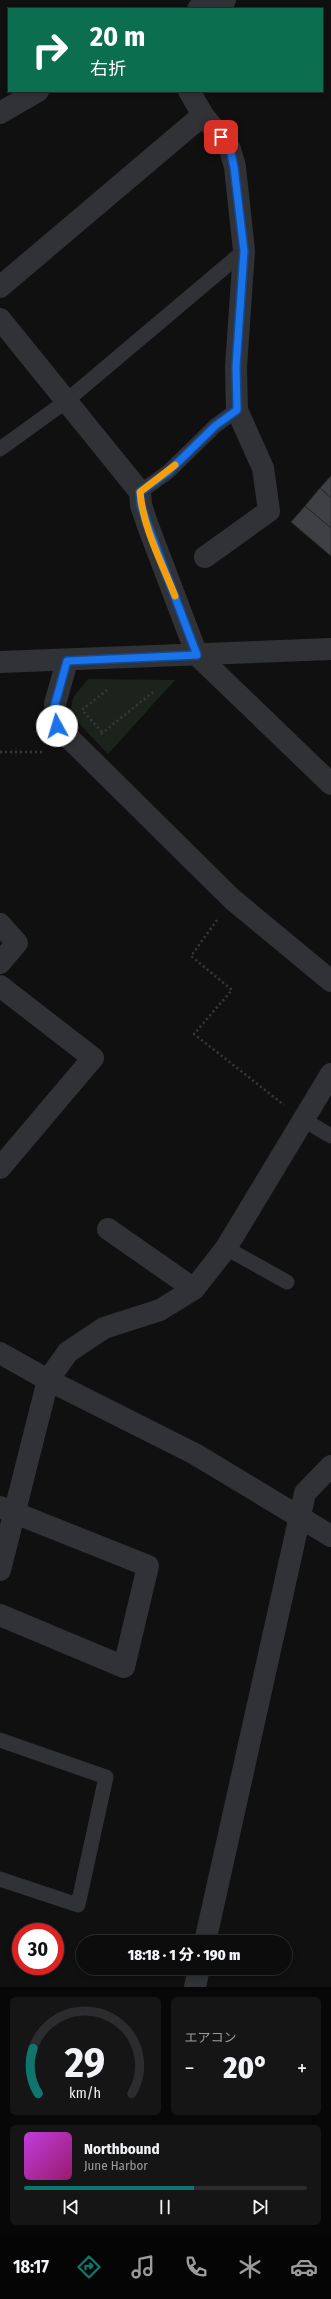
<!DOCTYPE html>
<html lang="ja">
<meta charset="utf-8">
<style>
:root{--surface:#0c0c0d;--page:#151516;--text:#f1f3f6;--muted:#9a9b9d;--line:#2c2c2e;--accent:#0f766e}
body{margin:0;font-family:"Fira Sans Condensed","Noto Sans JP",sans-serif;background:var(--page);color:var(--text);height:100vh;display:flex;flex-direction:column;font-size:15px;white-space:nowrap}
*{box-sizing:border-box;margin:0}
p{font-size:13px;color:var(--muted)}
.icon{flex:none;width:22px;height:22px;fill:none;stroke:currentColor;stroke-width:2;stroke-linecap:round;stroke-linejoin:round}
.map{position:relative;height:1987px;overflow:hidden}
.panel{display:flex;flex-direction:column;gap:10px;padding:10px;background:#070707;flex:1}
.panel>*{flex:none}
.top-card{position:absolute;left:8px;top:8px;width:315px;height:84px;border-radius:0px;box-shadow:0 2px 6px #0003,0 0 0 1px var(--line);background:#0b6e4f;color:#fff;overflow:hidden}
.speed{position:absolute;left:12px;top:1923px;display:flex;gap:8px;font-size:20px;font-weight:700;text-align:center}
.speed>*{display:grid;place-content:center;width:52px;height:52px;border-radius:50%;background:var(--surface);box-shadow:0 2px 6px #0003,0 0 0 1px var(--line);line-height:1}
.speed .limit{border:6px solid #d22;background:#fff;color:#111}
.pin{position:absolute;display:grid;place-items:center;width:34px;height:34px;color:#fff;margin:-17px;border-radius:8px;box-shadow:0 2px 6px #0006}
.me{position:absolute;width:44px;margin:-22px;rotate:354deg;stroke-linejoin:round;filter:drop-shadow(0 0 3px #0008)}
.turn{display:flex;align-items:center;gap:14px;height:84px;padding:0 16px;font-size:18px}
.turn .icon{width:52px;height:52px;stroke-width:2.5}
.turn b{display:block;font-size:28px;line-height:34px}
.big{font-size:30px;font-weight:800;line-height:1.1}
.panel .card{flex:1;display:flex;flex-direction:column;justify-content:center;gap:6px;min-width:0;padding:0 14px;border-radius:6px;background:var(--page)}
.panel .dial{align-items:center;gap:0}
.dial svg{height:104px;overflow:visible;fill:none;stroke:var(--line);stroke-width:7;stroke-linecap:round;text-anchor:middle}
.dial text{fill:var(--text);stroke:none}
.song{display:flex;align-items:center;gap:12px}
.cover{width:48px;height:48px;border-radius:6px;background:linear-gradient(135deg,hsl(290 70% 55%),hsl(320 70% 35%))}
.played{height:4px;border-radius:2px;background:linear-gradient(90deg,var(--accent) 60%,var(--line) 60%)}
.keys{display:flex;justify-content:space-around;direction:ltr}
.heat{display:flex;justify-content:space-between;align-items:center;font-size:22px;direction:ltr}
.panel .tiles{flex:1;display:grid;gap:10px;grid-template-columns:1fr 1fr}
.card:last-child{grid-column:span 2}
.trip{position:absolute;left:76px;top:1935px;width:216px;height:40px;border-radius:20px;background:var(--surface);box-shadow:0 2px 6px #0003,0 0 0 1px var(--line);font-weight:800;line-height:40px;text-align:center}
.menu{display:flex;height:64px;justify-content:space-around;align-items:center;background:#050505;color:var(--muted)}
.menu .icon{width:28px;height:28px}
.menu .selected{color:var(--accent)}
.menu b{font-size:18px;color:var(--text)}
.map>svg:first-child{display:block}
.green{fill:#1c231c}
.building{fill:#3f4044;stroke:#2a2a2d}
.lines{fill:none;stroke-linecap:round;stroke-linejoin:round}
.path{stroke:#37393d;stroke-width:2.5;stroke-dasharray:2 3;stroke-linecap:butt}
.service{stroke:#313236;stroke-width:15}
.minor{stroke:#313236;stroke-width:22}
.tertiary{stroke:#313236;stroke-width:22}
.route-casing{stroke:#114b97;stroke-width:10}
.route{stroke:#1a73e8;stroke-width:7}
.slow{stroke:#f59e0b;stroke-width:7}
</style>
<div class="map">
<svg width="331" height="1987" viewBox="0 0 331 1987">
<rect width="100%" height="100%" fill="#101011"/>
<path class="green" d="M 88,679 L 175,680 L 108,754 L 70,714 L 73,698 Z"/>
<path class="building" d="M 331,476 L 331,498 L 320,488 Z
M 320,488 L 331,498 L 331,528 L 305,506 Z
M 305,506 L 331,528 L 331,556 L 291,522 Z"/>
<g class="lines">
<path class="path" d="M 102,732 L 82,710 L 107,690
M 101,734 L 153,692
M 0,752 L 45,752
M 217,920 L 191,956 L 232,990 L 194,1034 L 284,1105"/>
<path class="service" d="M 0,449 L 65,402 L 244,251
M 140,492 L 168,472 L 215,426 L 237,410
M 304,1120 L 331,1136
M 226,1248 L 287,1282
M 0,1740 L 106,1777 L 78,1905 L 0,1879"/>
<path class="minor" d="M 198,9 L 225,0
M 189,91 L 203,115 L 230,149 L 235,167 L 244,251 L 236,367 L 237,410 L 263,468 L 269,511 L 205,557
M 0,113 L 38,91
M 0,287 L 203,115
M 0,319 L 140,492 L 141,505 L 148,526 L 197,655 L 331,784
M 67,661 L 55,704 L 57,726 L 232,899 L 331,981
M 0,924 L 17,943 L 0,963
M 0,986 L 93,1058 L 0,1168
M 108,1229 L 194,1289
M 0,1353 L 48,1380 L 195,1454 L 331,1536
M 0,1507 L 148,1566 L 124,1667 L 0,1615
M 0,1570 L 48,1380 L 68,1352 L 104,1328 L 160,1310 L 194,1289 L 226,1248 L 331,1074
M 205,1942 L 305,1493 L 331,1466
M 195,1987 L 199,1968"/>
<path class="tertiary" d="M 0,662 L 331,649"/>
</g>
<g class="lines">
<g class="route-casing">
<path id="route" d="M 57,726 L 55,704 L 67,661 L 197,655 L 148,526 L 141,505 L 140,492 L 168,472 L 215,426 L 237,410 L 236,367 L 244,251 L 234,167 L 230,149 L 221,137"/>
</g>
<use href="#route" class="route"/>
<path class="slow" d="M 175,596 C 162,563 143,528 140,492 L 175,465"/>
</g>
</svg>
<div class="speed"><div class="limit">30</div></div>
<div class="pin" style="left:221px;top:137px;background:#d93025"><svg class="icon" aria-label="arrive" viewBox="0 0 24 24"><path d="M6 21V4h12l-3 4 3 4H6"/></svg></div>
<svg class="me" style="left:57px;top:726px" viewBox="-20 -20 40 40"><circle r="19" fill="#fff"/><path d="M0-13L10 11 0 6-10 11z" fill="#1a73e8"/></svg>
<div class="trip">18:18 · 1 分 · 190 m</div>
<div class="top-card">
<div class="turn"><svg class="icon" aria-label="right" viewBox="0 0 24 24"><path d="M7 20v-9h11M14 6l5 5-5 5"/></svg><div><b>20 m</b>右折</div></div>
</div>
</div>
<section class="panel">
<div class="tiles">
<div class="card dial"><svg viewBox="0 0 100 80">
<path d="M14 69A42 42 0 1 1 86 69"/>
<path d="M14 69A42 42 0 0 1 10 34" stroke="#0f766e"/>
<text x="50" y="56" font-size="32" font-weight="700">29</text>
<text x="50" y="72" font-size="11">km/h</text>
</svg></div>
<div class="card"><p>エアコン</p>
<div class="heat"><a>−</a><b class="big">20°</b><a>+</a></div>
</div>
<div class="card">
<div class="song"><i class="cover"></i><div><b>Northbound</b><p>June Harbor</p></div></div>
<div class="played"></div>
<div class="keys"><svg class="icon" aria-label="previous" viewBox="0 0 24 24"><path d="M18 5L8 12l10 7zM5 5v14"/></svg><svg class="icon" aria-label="pause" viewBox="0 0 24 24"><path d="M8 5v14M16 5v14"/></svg><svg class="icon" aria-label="next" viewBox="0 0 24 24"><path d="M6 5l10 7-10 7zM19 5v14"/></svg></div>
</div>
</div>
</section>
<nav class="menu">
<b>18:17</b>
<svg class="icon selected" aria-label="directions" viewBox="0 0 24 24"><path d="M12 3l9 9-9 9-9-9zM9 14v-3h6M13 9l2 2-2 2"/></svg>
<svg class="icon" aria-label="music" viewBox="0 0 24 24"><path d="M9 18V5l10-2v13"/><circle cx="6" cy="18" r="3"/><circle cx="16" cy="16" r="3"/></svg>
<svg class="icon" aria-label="phone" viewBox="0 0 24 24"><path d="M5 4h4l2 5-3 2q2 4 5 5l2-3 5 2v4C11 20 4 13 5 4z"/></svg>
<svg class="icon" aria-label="climate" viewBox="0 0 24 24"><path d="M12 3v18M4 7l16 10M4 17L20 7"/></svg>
<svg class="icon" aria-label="car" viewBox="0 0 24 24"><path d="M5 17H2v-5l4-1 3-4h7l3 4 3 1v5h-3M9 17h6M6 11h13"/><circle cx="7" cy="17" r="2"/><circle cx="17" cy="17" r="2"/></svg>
</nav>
